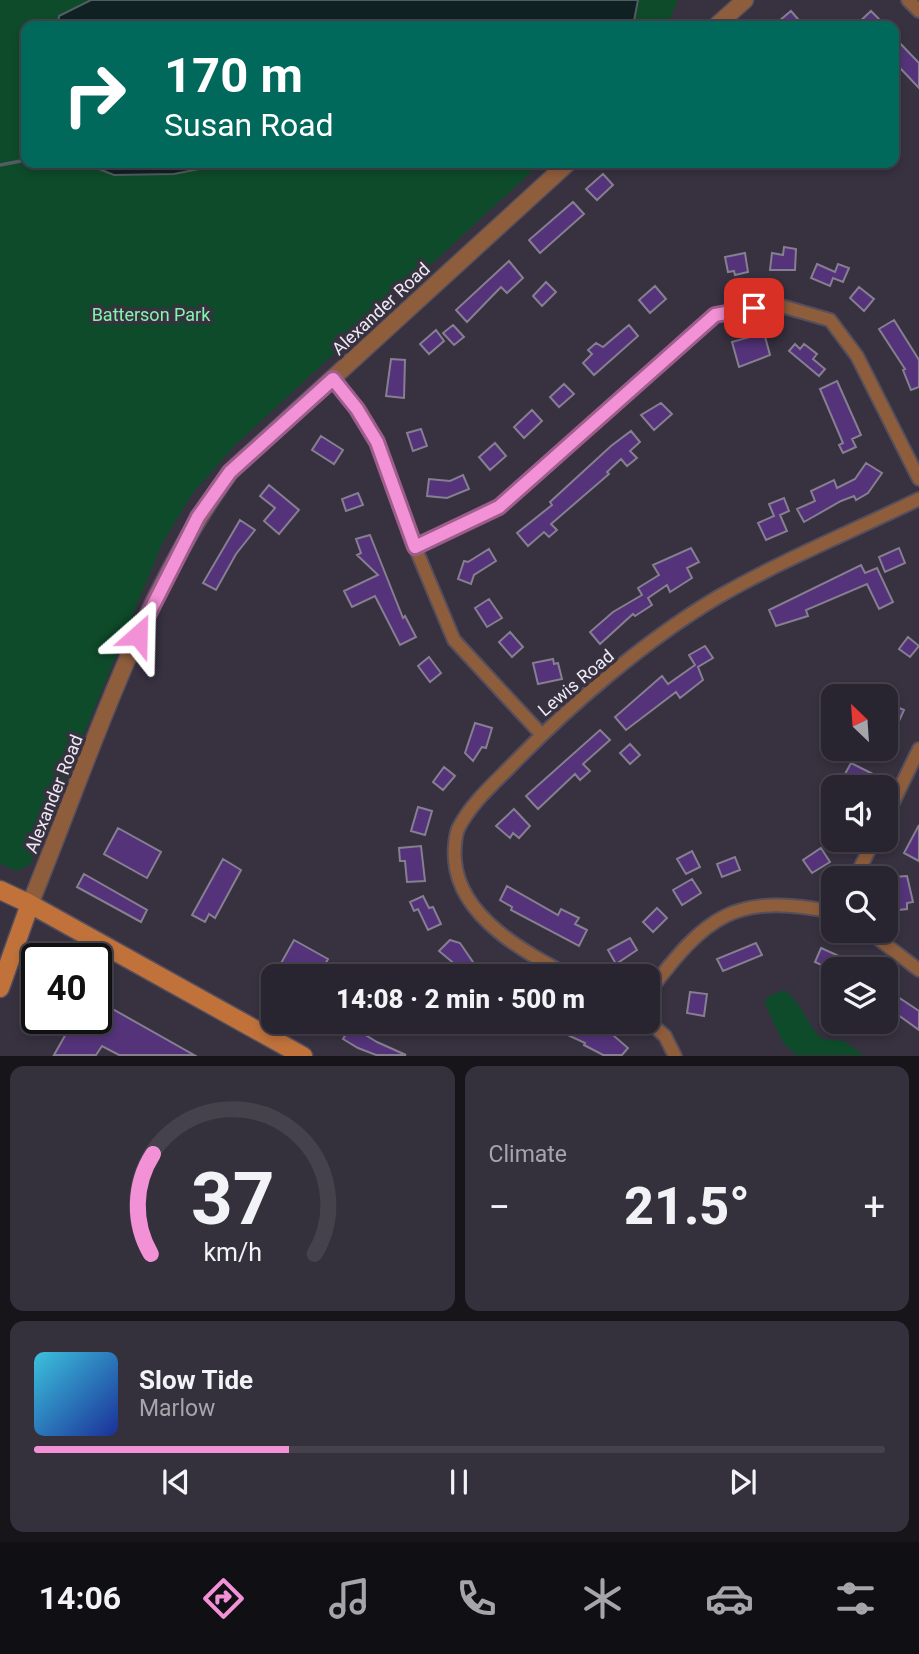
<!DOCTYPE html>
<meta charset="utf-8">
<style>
:root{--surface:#292530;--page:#35313c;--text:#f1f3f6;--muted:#a5a5ab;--line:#45424c;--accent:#f391d6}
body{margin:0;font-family:Roboto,sans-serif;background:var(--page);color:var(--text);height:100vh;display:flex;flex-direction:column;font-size:26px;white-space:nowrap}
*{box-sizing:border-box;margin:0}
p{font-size:23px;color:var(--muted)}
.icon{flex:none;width:38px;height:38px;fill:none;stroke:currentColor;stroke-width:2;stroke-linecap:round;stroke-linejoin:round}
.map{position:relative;height:1056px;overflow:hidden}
.sheet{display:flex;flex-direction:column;gap:10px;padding:10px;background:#17141a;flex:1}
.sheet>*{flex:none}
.banner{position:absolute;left:21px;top:21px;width:878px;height:147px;border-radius:14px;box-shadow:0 4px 10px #0003,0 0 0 2px var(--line);background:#00695c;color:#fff;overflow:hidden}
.needle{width:46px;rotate:335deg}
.fabs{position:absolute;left:821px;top:684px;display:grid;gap:14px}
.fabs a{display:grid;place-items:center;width:77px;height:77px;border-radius:14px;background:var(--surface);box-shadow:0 4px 10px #0003,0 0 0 2px var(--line);font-size:35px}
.speed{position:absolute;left:21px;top:943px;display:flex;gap:14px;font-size:35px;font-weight:700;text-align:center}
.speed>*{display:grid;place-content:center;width:91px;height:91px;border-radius:50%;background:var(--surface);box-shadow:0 4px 10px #0003,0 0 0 2px var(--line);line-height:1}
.speed .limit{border:4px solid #111;border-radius:10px;background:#fff;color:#111}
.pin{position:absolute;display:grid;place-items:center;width:60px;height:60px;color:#fff;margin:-30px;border-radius:14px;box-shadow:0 4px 10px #0006}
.me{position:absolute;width:77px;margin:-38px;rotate:25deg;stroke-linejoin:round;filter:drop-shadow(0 0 5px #0008)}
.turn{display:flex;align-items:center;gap:24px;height:147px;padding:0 28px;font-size:32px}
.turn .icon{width:91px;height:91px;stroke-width:2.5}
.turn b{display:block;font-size:49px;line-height:60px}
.big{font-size:52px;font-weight:800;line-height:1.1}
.sheet .tile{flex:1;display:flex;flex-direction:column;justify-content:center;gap:10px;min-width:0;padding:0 24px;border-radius:14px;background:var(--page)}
.sheet .dial{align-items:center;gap:0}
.dial svg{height:182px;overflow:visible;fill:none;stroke:var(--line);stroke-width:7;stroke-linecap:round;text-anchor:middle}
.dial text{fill:var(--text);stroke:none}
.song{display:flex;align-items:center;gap:21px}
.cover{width:84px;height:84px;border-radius:10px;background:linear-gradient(135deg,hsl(190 70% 55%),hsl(230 70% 35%))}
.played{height:7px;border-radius:4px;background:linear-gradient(90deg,var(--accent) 30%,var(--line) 30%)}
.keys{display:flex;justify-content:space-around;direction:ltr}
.heat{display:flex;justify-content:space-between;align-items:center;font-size:38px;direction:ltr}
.sheet .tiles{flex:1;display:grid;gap:10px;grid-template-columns:1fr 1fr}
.tile:last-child{grid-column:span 2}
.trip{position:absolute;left:261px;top:964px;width:399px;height:70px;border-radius:14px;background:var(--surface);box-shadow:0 4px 10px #0003,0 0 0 2px var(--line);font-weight:800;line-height:70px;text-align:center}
.dock{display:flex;height:112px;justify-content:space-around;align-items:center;background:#100f13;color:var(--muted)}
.dock .icon{width:49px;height:49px}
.dock .active{color:var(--accent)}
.dock b{font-size:32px;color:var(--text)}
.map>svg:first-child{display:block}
.green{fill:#0e4b2a}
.water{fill:#102123;stroke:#525d61;stroke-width:2}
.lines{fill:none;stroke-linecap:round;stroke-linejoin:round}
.stream{stroke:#525d61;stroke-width:3.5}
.building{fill:#54337a;stroke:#857f90;stroke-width:2}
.minor-casing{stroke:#544e5d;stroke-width:16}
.tertiary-casing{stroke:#544e5d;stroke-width:19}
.secondary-casing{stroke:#544e5d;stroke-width:21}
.minor{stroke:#8e5d3c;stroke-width:12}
.tertiary{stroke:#8e5d3c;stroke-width:16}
.secondary{stroke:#c0723a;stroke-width:18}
.route-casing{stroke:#9e5e8b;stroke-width:18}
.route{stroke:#f391d6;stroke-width:12}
.labels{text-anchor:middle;stroke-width:7;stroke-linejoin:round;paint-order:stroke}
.street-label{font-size:18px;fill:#ede9f3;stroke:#373140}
.park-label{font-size:18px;fill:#82f5ac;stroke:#373140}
</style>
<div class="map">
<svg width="919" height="1056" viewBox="0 0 919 1056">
<rect width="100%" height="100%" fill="#373140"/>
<path class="green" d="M 0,0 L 678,0 L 667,26 L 26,26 L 26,163 L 541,163 L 235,445 L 192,494 L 162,544 L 30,865 L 17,871 L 0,864 Z
M 784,990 C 803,1003 806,1024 822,1039 L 844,1041 L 864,1055 L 796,1055 L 783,1042 L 765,1004 L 767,997 Z"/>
<path class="water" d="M 91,0 L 638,0 L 633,26 L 58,26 L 59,16 Z
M 84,163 L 229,163 L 174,174 L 114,175 Z"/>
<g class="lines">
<path class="stream" d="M 0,165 L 26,160"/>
</g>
<path class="building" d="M 791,11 L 804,26 L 773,26 Z
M 871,11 L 886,26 L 855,26 Z
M 894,37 L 919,63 L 919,88 L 901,69 L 894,76 Z
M 603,174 L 613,185 L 597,200 L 586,189 Z
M 573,202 L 584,214 L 540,253 L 529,240 Z
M 784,247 L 796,249 L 795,270 L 770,270 L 772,253 L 783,255 Z
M 745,253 L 748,272 L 735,275 L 734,271 L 728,272 L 725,257 Z
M 509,261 L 523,278 L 507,293 L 501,287 L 467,322 L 456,310 Z
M 817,264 L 835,272 L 838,264 L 849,268 L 843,282 L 833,278 L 830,286 L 811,278 Z
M 546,282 L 556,292 L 542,306 L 533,296 Z
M 655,286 L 666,299 L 650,313 L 639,300 Z
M 859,287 L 874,299 L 864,311 L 850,298 Z
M 894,320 L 919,360 L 919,387 L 911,390 L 903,370 L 905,369 L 879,329 Z
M 453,325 L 464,337 L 454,345 L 443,333 Z
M 629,325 L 638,336 L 594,375 L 583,363 L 592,354 L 588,350 L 596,343 L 603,347 Z
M 436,330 L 444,341 L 429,354 L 420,344 Z
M 764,333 L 770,355 L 739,367 L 732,342 Z
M 795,344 L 800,349 L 804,344 L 817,354 L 813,359 L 825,369 L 819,376 L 789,351 Z
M 391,359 L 405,360 L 404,398 L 386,396 Z
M 837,381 L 861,435 L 852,439 L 856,447 L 843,453 L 839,445 L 843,443 L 820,389 Z
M 564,384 L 574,394 L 559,407 L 550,397 Z
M 661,403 L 672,414 L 654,430 L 641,415 Z
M 532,410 L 542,421 L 524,438 L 514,427 Z
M 421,429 L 427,446 L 413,451 L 407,433 Z
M 631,431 L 640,442 L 630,451 L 637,458 L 627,466 L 621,459 L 607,472 L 609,474 L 551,524 L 557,530 L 549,537 L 544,532 L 528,546 L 517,533 L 552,505 L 550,502 L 611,446 Z
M 321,436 L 343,450 L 334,464 L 312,450 Z
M 495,443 L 506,456 L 490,470 L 479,457 Z
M 866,463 L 882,473 L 868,493 L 856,500 L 854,496 L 841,501 L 804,522 L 797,509 L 815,501 L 811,491 L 834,480 L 837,488 L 855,479 Z
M 463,475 L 469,489 L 447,498 L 427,496 L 429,479 L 450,481 Z
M 269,485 L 299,510 L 279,534 L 264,521 L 275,508 L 260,496 Z
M 358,493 L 363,505 L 346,511 L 342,499 Z
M 784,498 L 789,511 L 780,515 L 787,531 L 766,540 L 758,523 L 774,516 L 769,504 Z
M 240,520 L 255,530 L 236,554 L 216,590 L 203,583 Z
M 370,535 L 403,618 L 405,616 L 416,637 L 400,645 L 375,596 L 352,607 L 344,591 L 378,575 L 357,555 L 361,553 L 356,539 Z
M 691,548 L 699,562 L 687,568 L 692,578 L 670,592 L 667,585 L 648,598 L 652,605 L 635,616 L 633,614 L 600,644 L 590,632 L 613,612 L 642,595 L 638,588 L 659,575 L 653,565 Z
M 899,548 L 905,563 L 885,572 L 879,557 Z
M 489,549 L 496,561 L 474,575 L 471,584 L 458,579 L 464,561 L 468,562 Z
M 861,565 L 865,573 L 877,568 L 893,602 L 879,609 L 867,584 L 806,610 L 808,616 L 776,626 L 769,610 Z
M 489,599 L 502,618 L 487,627 L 475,608 Z
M 510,632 L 523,647 L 512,657 L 499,642 Z
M 908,637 L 919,646 L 910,657 L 899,649 Z
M 705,646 L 713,658 L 698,667 L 703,680 L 680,698 L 676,692 L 626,730 L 615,717 L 662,676 L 668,684 L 695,665 L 689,655 Z
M 429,657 L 441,673 L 430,682 L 418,666 Z
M 553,659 L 554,664 L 558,663 L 562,679 L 538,684 L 533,663 Z
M 886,702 L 904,710 L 886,750 Z
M 475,723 L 492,728 L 486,748 L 482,747 L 473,761 L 465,753 Z
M 600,730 L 610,740 L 583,764 L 590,771 L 580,780 L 575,774 L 538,809 L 526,796 Z
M 630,744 L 640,755 L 630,764 L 620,753 Z
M 851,763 L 873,774 L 866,788 L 849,788 L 853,778 L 845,774 Z
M 444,767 L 455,776 L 443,790 L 433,782 Z
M 418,807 L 432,811 L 425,835 L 411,831 Z
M 514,809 L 530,826 L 519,838 L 513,833 L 510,838 L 496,826 Z
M 919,825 L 919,861 L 904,853 Z
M 118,828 L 161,852 L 147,878 L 104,854 Z
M 421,846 L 425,881 L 407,882 L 405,861 L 400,861 L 399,848 Z
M 821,848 L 830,862 L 812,873 L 803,860 Z
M 692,851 L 700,867 L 686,874 L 677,859 Z
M 735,857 L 740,870 L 722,877 L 717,864 Z
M 223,859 L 241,870 L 215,918 L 209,914 L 205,922 L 192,915 Z
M 84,874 L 147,910 L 141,922 L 77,887 Z
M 907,876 L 913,902 L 907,903 L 907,909 L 890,911 L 888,890 L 889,885 L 893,884 L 892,877 Z
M 692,879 L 701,893 L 682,905 L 673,890 Z
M 507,886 L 558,915 L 561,909 L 579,918 L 575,924 L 587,930 L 579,946 L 511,910 L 512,907 L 500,900 Z
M 423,896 L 429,908 L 433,907 L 441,924 L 428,930 L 418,909 L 414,911 L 410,902 Z
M 657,908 L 667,918 L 653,932 L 643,922 Z
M 630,938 L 637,950 L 616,964 L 608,950 Z
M 294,940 L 328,959 L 318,976 L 301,976 L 280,965 Z
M 450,940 L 460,943 L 473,962 L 463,971 L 439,951 Z
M 756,943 L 762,955 L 723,971 L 717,959 Z
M 821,948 L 848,960 L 860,970 L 832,970 L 815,962 Z
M 690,992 L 707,994 L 704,1016 L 687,1013 Z
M 895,995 L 919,1011 L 919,1030 L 887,1007 Z
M 102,1003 L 194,1055 L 119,1055 L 102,1046 L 96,1055 L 54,1055 L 75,1018 L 96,1018 Z
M 540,1022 L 589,1022 L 613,1035 L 628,1048 L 622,1055 L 603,1055 L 584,1045 L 585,1043 Z
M 351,1026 L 377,1042 L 406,1055 L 376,1055 L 358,1048 L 343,1039 Z"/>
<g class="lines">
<g class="minor-casing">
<path id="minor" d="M 908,0 L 919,11
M 333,379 L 357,409 L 377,442 L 415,547 L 454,640 L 542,735
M 415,547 L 499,507 L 715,315 L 774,304 L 830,320 L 857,356 L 919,479
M 886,817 L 919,749
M 855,878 L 874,840
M 868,931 L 919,970
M 570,976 C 526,953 460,918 455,861 C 454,853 455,837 458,829 C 470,805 490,787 509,768 C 569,706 644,641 718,597 C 782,560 853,531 919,499
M 648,993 C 706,916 734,892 833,912
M 648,1021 L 665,1036 L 675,1056"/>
</g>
<g class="tertiary-casing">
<path id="tertiary" d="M 716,26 L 745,0
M 30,904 C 90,758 137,601 230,472 L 568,163"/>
</g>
<g class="secondary-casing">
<path id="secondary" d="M 0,890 L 30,904 L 303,1056
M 0,988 L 30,904"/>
</g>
<use href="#minor" class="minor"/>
<use href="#tertiary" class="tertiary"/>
<use href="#secondary" class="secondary"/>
</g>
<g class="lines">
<g class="route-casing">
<path id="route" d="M 138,635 L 198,517 L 230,472 L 333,379 L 357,409 L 377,442 L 415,547 L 499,507 L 715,315 L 754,308"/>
</g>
<use href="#route" class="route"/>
</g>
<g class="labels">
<g class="street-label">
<text transform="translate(381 309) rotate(-43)" y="6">Alexander Road</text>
<text transform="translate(576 683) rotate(-40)" y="6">Lewis Road</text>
<text transform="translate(54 794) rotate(-68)" y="6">Alexander Road</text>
</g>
<g class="park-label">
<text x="151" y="321">Batterson Park</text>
</g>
</g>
</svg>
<div class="fabs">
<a><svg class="needle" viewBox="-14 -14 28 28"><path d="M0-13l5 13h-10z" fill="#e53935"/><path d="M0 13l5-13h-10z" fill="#a5a5ab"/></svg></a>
<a><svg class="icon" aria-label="sound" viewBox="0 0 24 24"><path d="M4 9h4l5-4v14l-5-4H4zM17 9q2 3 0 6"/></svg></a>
<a><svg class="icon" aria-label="search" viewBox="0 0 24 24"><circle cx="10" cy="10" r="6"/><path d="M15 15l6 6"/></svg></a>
<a><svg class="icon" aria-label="layers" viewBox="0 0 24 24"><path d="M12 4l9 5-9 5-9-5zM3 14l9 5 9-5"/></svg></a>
</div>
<div class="speed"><div class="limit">40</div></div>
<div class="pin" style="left:754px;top:308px;background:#d93025"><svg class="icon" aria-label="arrive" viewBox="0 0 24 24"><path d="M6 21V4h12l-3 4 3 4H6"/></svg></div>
<svg class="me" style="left:138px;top:635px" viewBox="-20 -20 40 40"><path d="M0-17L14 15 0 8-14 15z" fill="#f391d6" stroke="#fff" stroke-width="4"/></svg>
<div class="trip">14:08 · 2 min · 500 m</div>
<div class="banner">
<div class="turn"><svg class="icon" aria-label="right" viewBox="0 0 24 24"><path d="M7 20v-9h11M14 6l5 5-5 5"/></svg><div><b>170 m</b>Susan Road</div></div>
</div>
</div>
<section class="sheet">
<div class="tiles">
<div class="tile dial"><svg viewBox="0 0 100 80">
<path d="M14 69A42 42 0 1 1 86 69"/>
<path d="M14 69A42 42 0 0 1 15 25" stroke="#f391d6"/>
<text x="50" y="56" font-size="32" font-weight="700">37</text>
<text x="50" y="72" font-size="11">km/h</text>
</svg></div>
<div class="tile"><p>Climate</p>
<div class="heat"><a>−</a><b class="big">21.5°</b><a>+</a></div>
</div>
<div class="tile">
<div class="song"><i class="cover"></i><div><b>Slow Tide</b><p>Marlow</p></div></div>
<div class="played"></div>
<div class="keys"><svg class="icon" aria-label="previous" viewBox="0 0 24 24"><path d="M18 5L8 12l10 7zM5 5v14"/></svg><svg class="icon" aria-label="pause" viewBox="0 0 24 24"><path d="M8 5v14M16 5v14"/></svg><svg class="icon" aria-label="next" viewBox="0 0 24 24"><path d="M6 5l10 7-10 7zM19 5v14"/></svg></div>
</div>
</div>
</section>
<nav class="dock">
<b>14:06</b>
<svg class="icon active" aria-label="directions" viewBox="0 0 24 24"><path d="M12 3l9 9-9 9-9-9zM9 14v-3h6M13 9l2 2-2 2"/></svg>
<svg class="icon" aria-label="music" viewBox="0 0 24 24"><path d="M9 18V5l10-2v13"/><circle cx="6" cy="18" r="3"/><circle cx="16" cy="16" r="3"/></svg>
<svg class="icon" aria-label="phone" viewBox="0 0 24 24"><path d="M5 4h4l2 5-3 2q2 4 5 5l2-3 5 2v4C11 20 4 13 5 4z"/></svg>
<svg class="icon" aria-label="climate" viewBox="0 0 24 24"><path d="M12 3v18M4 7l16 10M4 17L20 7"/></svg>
<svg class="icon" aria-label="car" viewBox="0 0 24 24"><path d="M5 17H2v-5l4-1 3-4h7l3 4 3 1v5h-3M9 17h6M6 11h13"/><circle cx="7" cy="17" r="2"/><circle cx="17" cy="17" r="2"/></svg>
<svg class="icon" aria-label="filters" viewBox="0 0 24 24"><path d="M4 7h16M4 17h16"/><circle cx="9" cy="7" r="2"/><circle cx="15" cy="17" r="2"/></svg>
</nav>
